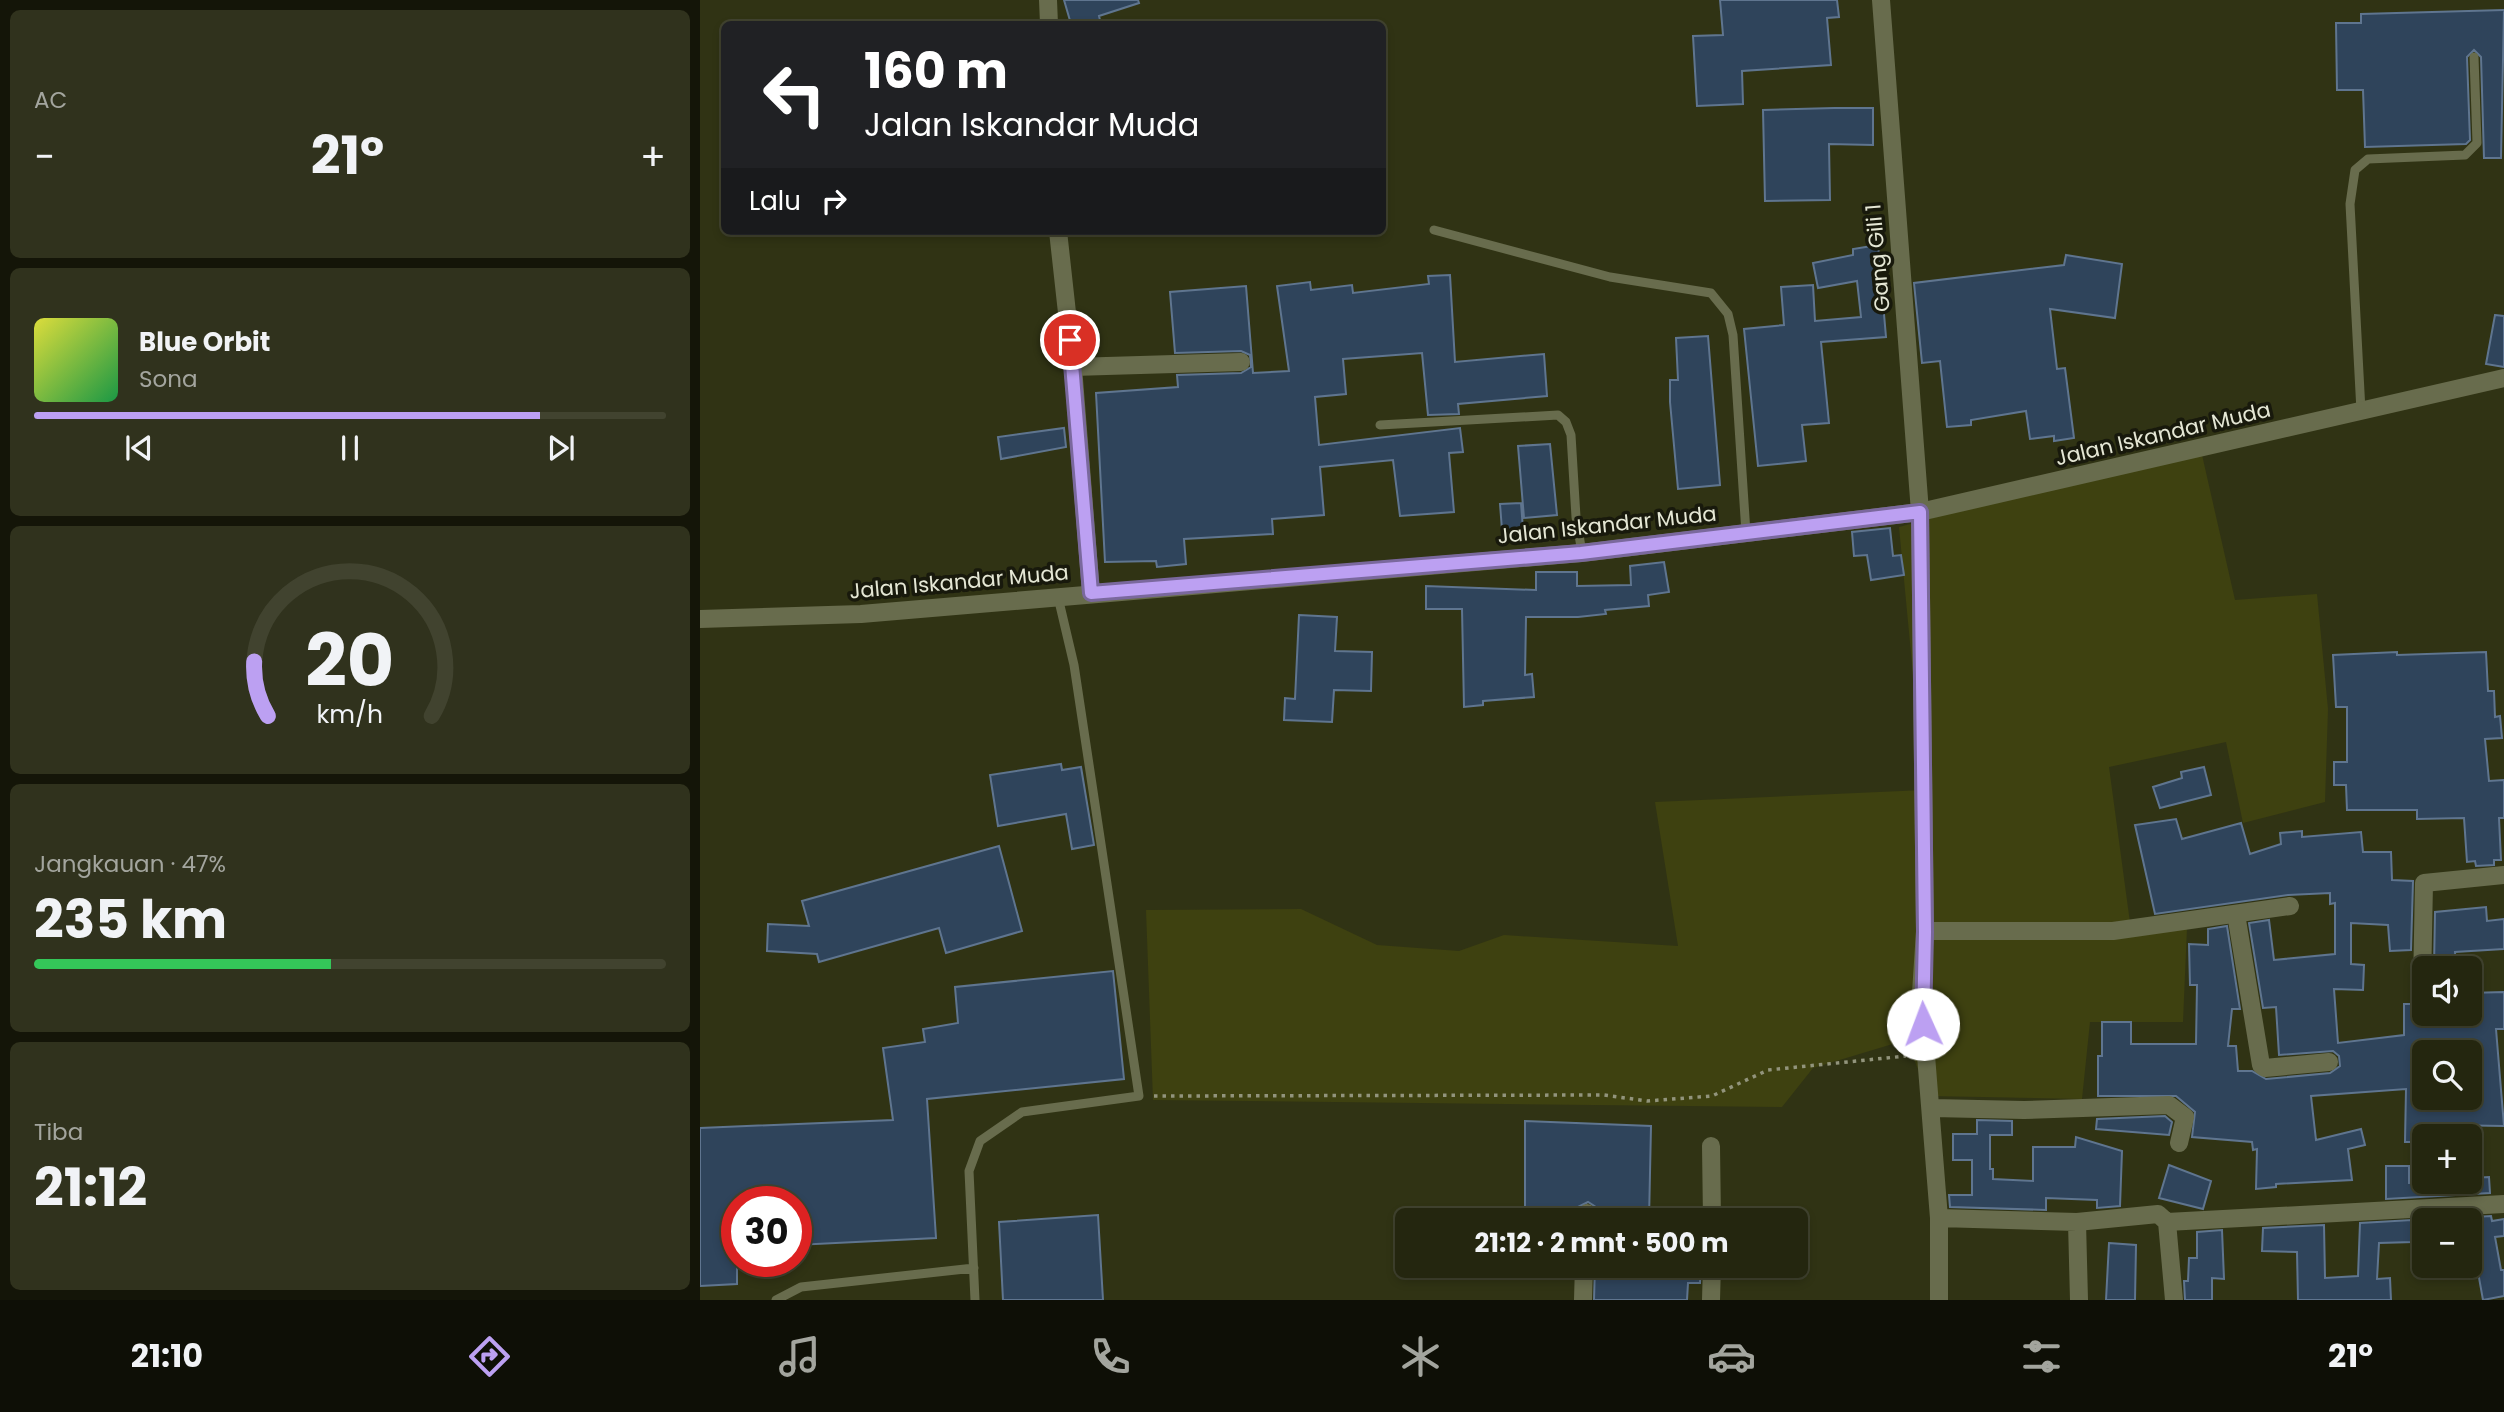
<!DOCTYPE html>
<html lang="id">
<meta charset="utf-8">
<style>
:root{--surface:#24260f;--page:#30321d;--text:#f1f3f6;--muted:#a3a59e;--line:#41432f;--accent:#bca0f2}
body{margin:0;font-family:Poppins,sans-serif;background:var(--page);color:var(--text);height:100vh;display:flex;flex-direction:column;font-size:26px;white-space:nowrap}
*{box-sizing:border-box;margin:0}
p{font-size:23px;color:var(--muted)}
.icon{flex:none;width:38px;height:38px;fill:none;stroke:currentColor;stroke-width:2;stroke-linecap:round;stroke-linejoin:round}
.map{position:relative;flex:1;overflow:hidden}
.side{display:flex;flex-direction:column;gap:10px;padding:10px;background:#141508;width:700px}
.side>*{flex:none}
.top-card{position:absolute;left:21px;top:21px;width:665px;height:214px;border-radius:10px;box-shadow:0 4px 10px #0003,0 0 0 2px var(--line);background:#202124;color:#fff;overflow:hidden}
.tools{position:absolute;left:1712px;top:956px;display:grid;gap:14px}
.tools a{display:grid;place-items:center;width:70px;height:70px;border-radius:10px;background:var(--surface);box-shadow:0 4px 10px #0003,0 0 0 2px var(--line);font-size:35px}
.speed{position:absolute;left:21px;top:1186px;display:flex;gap:14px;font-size:35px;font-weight:700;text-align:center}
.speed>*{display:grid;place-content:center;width:91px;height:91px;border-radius:50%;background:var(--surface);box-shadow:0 4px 10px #0003,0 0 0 2px var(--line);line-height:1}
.speed .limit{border:10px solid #d22;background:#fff;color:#111}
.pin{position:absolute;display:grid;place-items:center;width:60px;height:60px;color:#fff;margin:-30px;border:4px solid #fff;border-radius:50%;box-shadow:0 2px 7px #0007}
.me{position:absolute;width:77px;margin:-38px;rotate:358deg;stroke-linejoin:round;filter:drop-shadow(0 0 5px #0008)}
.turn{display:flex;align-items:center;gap:24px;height:147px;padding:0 28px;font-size:32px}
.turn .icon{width:91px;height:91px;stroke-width:2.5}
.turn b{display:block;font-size:49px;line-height:60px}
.then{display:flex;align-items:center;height:66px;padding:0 28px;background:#0003;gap:14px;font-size:26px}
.big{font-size:52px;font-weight:700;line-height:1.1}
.side .tile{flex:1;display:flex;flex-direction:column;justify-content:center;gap:10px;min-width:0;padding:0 24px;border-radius:10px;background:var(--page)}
.side .dial{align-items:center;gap:0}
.dial svg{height:182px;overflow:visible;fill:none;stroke:var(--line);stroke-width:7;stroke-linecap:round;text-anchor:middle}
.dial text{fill:var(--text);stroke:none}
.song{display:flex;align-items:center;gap:21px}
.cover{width:84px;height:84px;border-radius:10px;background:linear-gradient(135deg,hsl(60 70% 55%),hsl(140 70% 35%))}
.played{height:7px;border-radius:4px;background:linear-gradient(90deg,var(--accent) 80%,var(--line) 80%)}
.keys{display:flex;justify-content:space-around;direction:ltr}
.heat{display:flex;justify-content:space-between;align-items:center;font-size:38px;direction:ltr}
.charge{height:10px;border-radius:5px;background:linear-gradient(90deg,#34c759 47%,var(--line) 0)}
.trip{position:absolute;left:695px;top:1208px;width:413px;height:70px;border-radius:10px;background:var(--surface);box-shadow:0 4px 10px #0003,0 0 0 2px var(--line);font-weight:700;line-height:70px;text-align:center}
.tabs{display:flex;height:112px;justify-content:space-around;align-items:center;background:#0e0f06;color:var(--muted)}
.tabs .icon{width:49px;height:49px}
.tabs .active{color:var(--accent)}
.tabs b{font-size:32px;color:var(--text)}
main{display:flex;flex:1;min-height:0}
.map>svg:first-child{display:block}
.green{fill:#3e4110}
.building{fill:#2f445b;stroke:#5f758f;stroke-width:2;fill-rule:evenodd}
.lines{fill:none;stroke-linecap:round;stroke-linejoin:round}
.path{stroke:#92947c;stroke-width:3.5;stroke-dasharray:3.5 5;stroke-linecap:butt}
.service{stroke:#686c4d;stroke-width:9}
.minor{stroke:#686c4d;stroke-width:18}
.tertiary{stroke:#686c4d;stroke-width:18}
.route-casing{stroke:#7a689d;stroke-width:18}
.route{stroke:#bca0f2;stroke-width:12}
.labels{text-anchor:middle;stroke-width:7;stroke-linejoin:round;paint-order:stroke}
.street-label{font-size:21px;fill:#e5e7d5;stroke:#18190c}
</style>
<main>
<section class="side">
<div class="tile"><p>AC</p>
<div class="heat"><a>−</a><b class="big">21°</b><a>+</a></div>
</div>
<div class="tile">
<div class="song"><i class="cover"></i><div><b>Blue Orbit</b><p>Sona</p></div></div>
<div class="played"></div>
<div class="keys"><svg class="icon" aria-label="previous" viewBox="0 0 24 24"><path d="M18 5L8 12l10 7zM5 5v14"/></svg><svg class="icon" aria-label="pause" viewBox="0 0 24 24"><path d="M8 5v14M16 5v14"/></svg><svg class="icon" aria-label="next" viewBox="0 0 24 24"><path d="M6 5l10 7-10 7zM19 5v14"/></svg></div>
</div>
<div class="tile dial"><svg viewBox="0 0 100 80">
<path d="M14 69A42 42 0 1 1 86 69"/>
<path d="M14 69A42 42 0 0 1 8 45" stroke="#bca0f2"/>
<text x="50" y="56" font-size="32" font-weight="700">20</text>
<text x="50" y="72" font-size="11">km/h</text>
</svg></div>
<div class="tile"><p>Jangkauan · 47%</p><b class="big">235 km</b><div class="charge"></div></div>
<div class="tile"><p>Tiba</p><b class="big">21:12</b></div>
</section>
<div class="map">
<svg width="1804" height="1300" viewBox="0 0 1804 1300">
<rect width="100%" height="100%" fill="#303314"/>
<path class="green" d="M 1500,446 L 1535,600 L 1617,594 L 1628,709 L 1625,802 L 1543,823 L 1526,742 L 1409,767 L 1431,930 L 1487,928 L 1483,1022 L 1390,1022 L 1382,1099 L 1229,1096 L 1206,1040 L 1113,1068 L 1082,1107 L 453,1100 L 446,910 L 601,909 L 677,945 L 759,951 L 804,935 L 978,946 L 955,802 L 1224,790 L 1199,527 Z"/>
<path class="building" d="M 364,0 L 438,0 L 439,3 L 399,16 L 401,24 L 371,24 Z
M 1020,0 L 1137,0 L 1139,17 L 1127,18 L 1131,65 L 1042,71 L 1043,104 L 997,106 L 993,36 L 1023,35 Z
M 1804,10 L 1801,158 L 1784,158 L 1781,57 L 1774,50 L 1767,57 L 1770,140 L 1766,144 L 1665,147 L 1663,90 L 1637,90 L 1636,23 L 1661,23 L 1661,14 Z
M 1134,108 L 1173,108 L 1173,145 L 1129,144 L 1130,200 L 1065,201 L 1063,110 Z
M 1178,245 L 1186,337 L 1121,342 L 1129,423 L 1102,425 L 1106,461 L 1058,466 L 1044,329 L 1084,325 L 1081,287 L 1113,285 L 1115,321 L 1161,317 L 1157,281 L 1118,288 L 1113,263 L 1153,255 L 1153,249 Z
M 1366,255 L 1422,264 L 1415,318 L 1350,309 L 1357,369 L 1365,368 L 1374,438 L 1354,441 L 1354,436 L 1330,439 L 1326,411 L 1271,420 L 1271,425 L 1247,427 L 1240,361 L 1222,363 L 1214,283 L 1364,265 Z
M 750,275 L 755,362 L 844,354 L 847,396 L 758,404 L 759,414 L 728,415 L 722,353 L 643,359 L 646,394 L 615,397 L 619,445 L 760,428 L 763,452 L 749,453 L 754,512 L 700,516 L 693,460 L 620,467 L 624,515 L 572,519 L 573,534 L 484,539 L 486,564 L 457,567 L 456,561 L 405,562 L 396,393 L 478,387 L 477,375 L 541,373 L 551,367 L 550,355 L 541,351 L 475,353 L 470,292 L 546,286 L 553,373 L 589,371 L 577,286 L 610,282 L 611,290 L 652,285 L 653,293 L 729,284 L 728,276 Z
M 1795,315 L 1804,316 L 1804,367 L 1786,364 Z
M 1008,336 L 1020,485 L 978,489 L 970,402 L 970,380 L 978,380 L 976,338 Z
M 364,428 L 366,447 L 301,459 L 298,437 Z
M 850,444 L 857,515 L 824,518 L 818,446 Z
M 821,503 L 823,529 L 802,530 L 800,504 Z
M 1190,528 L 1193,556 L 1201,555 L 1204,575 L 1171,580 L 1167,555 L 1154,556 L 1152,532 Z
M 964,562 L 969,592 L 948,595 L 949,606 L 905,610 L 906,614 L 878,617 L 826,617 L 825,675 L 832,674 L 834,697 L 783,701 L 783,705 L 764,707 L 762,609 L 726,609 L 726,586 L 836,590 L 836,572 L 877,572 L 877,586 L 931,585 L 930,566 Z
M 599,615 L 637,617 L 635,651 L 672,652 L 671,691 L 634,690 L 632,722 L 584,720 L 585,698 L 595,699 Z
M 1697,652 L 1697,655 L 1786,652 L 1788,691 L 1794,691 L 1795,717 L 1800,716 L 1802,738 L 1785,739 L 1789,781 L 1804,780 L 1804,818 L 1799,818 L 1801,860 L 1794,860 L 1794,865 L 1776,866 L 1775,861 L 1767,862 L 1764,818 L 1717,819 L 1717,810 L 1647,810 L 1646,785 L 1634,785 L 1634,762 L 1647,762 L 1647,707 L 1636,707 L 1633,655 Z
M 361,764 L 362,770 L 381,767 L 394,845 L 372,849 L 366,814 L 298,826 L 290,775 Z
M 1504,767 L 1511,795 L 1460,808 L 1453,787 L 1482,778 L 1481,772 Z
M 1476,819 L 1482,839 L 1541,823 L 1550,854 L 1581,844 L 1580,833 L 1602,831 L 1602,837 L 1661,832 L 1663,852 L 1691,852 L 1692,880 L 1713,881 L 1711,950 L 1690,951 L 1688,925 L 1651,923 L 1651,964 L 1664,965 L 1663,990 L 1634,989 L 1638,1043 L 1704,1035 L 1704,1004 L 1724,1004 L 1724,1013 L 1769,1013 L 1769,993 L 1804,992 L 1804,1029 L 1796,1029 L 1804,1126 L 1745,1125 L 1745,1136 L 1724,1136 L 1724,1142 L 1705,1142 L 1706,1089 L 1611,1096 L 1616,1140 L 1661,1129 L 1665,1145 L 1648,1149 L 1652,1180 L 1576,1184 L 1576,1187 L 1556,1189 L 1557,1149 L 1553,1150 L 1552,1142 L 1492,1137 L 1495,1112 L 1476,1096 L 1398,1096 L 1398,1056 L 1402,1056 L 1402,1022 L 1431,1022 L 1431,1044 L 1496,1044 L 1497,985 L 1490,985 L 1489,944 L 1508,945 L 1508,929 L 1527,926 L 1540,1009 L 1532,1009 L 1528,1046 L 1536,1046 L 1538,1071 L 1552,1071 L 1566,1079 L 1630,1073 L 1640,1066 L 1639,1056 L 1633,1051 L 1579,1055 L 1576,1007 L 1563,1008 L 1549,923 L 1569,920 L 1574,960 L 1635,954 L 1635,903 L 1630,904 L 1630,893 L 1588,895 L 1455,914 L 1435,825 ZM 1721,1052 L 1769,1052 L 1770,1097 L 1724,1097 Z
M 299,846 L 322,931 L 246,953 L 239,928 L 119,962 L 117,954 L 67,951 L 68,924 L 109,926 L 102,901 Z
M 1786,907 L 1787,921 L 1804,919 L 1804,949 L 1755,952 L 1756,968 L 1734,968 L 1735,912 Z
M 413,971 L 424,1079 L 227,1099 L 236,1238 L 96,1245 L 96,1202 L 37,1202 L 37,1284 L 0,1286 L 0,1128 L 193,1120 L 183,1048 L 225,1042 L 223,1029 L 258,1023 L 255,987 Z
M 1465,1116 L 1472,1122 L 1469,1135 L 1396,1129 L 1397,1119 Z
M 1277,1120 L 1312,1121 L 1312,1135 L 1290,1135 L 1290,1169 L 1293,1169 L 1293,1179 L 1333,1181 L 1333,1147 L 1375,1147 L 1376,1137 L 1422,1151 L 1420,1206 L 1397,1208 L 1397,1200 L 1346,1198 L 1346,1210 L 1250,1207 L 1249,1195 L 1272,1195 L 1272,1160 L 1253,1160 L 1253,1134 L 1277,1134 Z
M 825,1121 L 951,1126 L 949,1220 L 898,1220 L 896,1207 L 888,1202 L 878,1207 L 876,1216 L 825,1220 Z
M 1469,1165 L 1511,1181 L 1503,1209 L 1459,1198 Z
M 1686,1166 L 1709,1166 L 1709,1183 L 1771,1181 L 1771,1178 L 1789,1177 L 1790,1193 L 1686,1199 Z
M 398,1215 L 403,1300 L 303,1300 L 299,1222 Z
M 1791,1216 L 1792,1221 L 1804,1219 L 1804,1236 L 1795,1237 L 1801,1270 L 1804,1270 L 1804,1296 L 1783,1300 L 1778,1272 L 1769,1273 L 1769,1220 L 1722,1220 Z
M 1712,1220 L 1713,1242 L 1679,1243 L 1677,1279 L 1690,1278 L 1691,1300 L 1598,1300 L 1597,1252 L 1562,1251 L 1563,1228 L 1624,1225 L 1625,1278 L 1658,1276 L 1660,1223 Z
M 1522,1230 L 1524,1279 L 1512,1278 L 1512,1300 L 1485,1300 L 1484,1281 L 1488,1281 L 1489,1258 L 1497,1258 L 1497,1232 Z
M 1409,1243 L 1436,1245 L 1435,1300 L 1406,1300 Z
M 895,1265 L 1001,1265 L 1000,1283 L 988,1283 L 987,1300 L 894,1300 Z"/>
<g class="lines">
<path class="path" d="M 454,1096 L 904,1095 L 947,1101 L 1012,1096 L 1068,1070 L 1206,1056"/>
<path class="service" d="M 734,230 L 910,277 L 1011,293 L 1028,314 L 1033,335 L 1046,533
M 1661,411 L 1650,204 L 1655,170 L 1668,159 L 1765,155 L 1777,143 L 1774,57
M 680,425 L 858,415 L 866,422 L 871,435 L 876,517 L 882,553
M 76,1300 L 101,1287 L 274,1268
M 275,1300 L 269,1171 L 280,1141 L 322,1112 L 439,1096 L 374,665 L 358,597"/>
<path class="minor" d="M 348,0 L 349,24
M 1181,0 L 1220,512 L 1225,931 L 1221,993 L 1239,1218 L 1239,1300
M 358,231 L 373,367 L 391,593
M 373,367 L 541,362
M 1536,914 L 1561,1065 L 1565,1068 L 1629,1062
M 1225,931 L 1413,931 L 1590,906
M 1722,986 L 1724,883 L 1804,875
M 1233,1108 L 1324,1110 L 1469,1105 L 1485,1117 L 1479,1143
M 1011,1146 L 1012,1220
M 1239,1218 L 1377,1222 L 1458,1214 L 1467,1222 L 1474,1300
M 887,1220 L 887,1213
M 1377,1222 L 1379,1300
M 1467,1222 L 1804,1204
M 883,1300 L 884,1265
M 1011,1300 L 1012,1265"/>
<path class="tertiary" d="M 0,619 L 161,614 L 882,553 L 1220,512 L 1804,378"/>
</g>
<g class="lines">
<g class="route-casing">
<path id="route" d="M 370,340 L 391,593 L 881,553 L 1220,512 L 1225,932 L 1223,1024"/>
</g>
<use href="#route" class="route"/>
</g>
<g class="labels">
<g class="street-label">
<text transform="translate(1178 258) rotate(-95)" y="7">Gang Gili 1</text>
<text transform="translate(1463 434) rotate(-13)" y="7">Jalan Iskandar Muda</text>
<text transform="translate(907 525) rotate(-6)" y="7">Jalan Iskandar Muda</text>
<text transform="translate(259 582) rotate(-5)" y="7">Jalan Iskandar Muda</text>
</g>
</g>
</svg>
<div class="tools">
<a><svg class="icon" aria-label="sound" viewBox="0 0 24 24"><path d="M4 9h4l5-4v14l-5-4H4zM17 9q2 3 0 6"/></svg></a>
<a><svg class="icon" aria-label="search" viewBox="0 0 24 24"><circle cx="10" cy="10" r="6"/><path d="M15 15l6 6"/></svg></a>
<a>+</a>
<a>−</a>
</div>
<div class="speed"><div class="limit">30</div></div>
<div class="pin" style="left:370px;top:340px;background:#d93025"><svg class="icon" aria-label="arrive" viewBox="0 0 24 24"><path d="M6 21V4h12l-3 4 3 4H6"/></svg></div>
<svg class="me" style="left:1223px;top:1024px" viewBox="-20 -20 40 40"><circle r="19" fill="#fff"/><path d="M0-13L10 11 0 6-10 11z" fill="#bca0f2"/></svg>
<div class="trip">21:12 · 2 mnt · 500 m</div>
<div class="top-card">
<div class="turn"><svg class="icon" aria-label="left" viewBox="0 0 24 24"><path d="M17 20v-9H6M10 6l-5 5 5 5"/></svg><div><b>160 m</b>Jalan Iskandar Muda</div></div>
<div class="then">Lalu<svg class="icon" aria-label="right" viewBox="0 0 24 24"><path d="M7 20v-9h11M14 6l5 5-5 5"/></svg></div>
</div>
</div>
</main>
<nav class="tabs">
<b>21:10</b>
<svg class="icon active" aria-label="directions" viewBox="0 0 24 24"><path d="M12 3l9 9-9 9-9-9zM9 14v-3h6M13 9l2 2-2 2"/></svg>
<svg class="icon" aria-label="music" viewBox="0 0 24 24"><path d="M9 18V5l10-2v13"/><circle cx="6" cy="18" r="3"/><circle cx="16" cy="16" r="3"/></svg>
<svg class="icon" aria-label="phone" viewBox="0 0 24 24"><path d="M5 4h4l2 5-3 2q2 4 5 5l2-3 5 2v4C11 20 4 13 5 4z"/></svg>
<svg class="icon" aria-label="climate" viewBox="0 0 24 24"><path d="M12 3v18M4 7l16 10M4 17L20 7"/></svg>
<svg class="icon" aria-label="car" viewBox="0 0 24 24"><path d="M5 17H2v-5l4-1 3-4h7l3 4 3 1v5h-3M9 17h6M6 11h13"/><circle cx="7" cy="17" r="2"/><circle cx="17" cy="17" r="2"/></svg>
<svg class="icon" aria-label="filters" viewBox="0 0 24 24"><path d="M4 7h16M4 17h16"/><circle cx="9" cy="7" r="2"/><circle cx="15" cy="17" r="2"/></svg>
<b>21°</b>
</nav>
